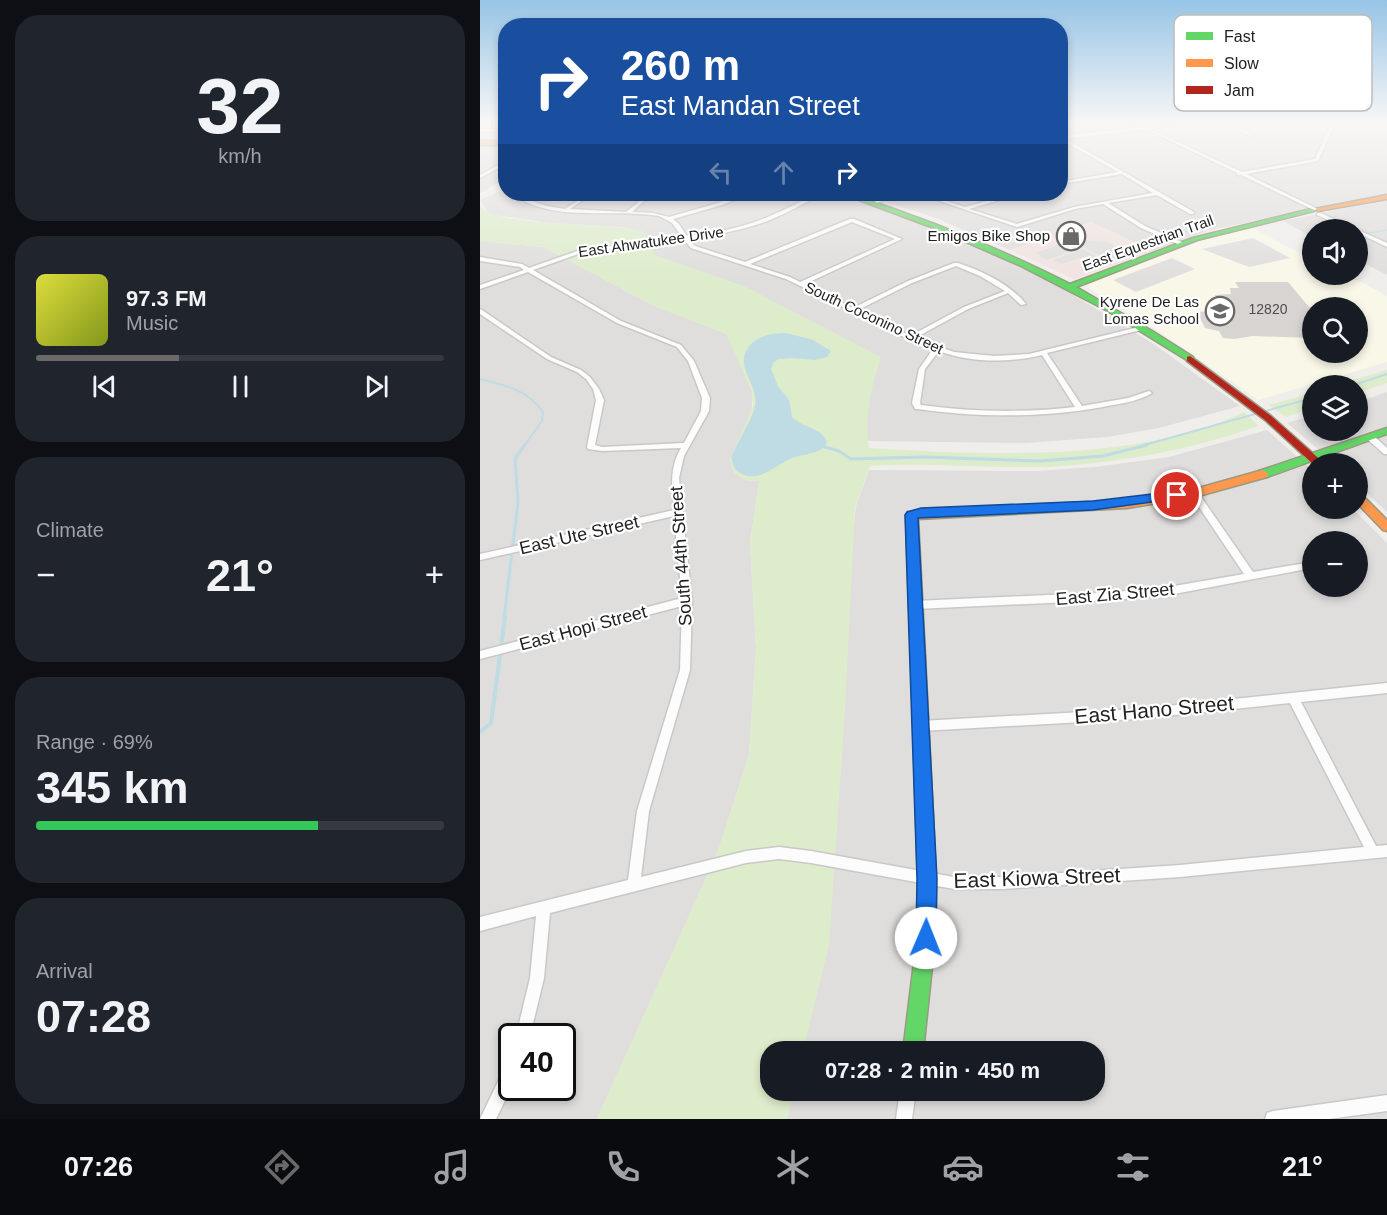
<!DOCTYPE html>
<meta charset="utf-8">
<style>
:root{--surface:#171b24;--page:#20242c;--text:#f1f3f6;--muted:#9ea1a6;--line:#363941;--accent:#6a6968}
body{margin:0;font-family:Arial,sans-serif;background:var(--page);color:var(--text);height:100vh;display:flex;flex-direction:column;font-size:22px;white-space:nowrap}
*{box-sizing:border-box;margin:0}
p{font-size:20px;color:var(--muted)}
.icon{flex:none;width:33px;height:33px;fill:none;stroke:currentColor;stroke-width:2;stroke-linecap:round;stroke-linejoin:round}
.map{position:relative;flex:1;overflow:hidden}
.side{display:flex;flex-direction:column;gap:15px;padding:15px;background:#0d0f14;width:480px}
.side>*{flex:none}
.top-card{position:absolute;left:18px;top:18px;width:570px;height:183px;border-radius:24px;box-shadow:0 3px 9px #0003;background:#1a4fa0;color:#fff;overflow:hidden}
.fabs{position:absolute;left:822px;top:219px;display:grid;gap:12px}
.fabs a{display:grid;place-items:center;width:66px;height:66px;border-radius:50%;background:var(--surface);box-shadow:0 3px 9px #0003;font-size:30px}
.speed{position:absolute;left:18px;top:1023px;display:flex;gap:12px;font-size:30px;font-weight:700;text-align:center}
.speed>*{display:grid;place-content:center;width:78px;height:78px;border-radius:50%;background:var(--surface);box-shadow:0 3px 9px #0003;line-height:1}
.speed .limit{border:3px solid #111;border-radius:9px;background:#fff;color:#111}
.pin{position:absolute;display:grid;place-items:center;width:51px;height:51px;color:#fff;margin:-26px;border:3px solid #fff;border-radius:50%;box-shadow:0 2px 6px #0007}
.me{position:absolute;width:66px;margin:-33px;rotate:1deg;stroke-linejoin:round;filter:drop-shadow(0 0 4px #0008)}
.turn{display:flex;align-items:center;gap:21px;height:126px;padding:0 24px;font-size:27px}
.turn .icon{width:78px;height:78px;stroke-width:2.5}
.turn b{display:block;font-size:42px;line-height:51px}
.lanes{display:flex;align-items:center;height:57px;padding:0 24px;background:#0003;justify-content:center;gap:30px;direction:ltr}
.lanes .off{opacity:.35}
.big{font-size:45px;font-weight:600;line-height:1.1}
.side .widget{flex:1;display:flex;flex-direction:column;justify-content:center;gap:9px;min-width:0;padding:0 21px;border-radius:24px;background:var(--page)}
.side .dial{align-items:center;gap:0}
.dial b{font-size:78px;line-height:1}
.song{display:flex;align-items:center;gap:18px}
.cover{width:72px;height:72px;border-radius:9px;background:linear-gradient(135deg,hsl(60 70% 55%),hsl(70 70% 35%))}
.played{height:6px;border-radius:3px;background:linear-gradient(90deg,var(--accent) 35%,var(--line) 35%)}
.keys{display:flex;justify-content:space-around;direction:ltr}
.heat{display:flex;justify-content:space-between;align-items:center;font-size:33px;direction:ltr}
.charge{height:9px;border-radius:4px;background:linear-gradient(90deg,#34c759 69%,var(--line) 0)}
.trip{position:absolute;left:280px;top:1041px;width:345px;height:60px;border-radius:24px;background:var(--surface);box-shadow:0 3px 9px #0003;font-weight:600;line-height:60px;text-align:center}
.tabs{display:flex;height:96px;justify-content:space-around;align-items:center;background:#090b0e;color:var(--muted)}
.tabs .icon{width:42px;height:42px}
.tabs .active{color:var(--accent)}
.tabs b{font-size:27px;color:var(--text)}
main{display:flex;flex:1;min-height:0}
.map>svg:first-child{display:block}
.residential{fill:#dfdedc;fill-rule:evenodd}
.commercial{fill:#f1e3e1}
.education{fill:#f8f7e8;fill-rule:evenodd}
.grass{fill:#ddeccb}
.parking{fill:#e0dfde}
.water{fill:#bfdbe3}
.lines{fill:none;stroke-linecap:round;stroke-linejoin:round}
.stream-far3{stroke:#bfdbe3;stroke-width:1.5}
.stream-far2{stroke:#bfdbe3;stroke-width:2}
.stream-far1{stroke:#bfdbe3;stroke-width:3}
.stream{stroke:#bfdbe3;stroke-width:4}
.building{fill:#d7d4d2}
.street-casing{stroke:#c9c8c7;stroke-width:3}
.fast-casing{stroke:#999a82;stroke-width:3}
.slow-casing{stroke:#999a82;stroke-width:3}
.jam-casing{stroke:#999a82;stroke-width:3}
.street{fill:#fdfcfc;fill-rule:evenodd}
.fast{fill:#63d668;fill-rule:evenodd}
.slow{fill:#ff974d;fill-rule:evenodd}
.jam{fill:#b3261e;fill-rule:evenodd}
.route{fill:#1a73e8;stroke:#114b97;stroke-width:1.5}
.labels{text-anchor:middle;stroke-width:4.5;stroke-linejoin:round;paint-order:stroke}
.far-number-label{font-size:14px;fill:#4f4e4e}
.far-poi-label{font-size:15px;fill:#222;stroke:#fff;text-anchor:end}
.far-street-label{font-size:15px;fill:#222;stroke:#fff}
.street-label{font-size:18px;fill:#222;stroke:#fff}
.near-street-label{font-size:21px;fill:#222;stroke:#fff}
.key{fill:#fff;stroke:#bdbdbd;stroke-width:1.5}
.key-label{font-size:16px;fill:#222}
</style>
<main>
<section class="side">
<div class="widget dial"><b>32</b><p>km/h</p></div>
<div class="widget">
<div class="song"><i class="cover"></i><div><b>97.3 FM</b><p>Music</p></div></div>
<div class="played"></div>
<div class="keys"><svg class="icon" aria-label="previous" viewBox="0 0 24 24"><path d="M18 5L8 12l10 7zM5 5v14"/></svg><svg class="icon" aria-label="pause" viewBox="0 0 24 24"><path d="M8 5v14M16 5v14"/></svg><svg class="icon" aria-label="next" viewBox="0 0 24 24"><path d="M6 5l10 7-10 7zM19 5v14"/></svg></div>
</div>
<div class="widget"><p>Climate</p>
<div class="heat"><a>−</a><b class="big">21°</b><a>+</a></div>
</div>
<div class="widget"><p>Range · 69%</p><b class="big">345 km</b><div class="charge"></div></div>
<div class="widget"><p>Arrival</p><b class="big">07:28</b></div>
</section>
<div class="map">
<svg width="907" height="1119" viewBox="0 0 907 1119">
<rect width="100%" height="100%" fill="#f0eeeb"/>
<path class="residential" d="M 0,122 L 25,122 L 25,141 L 0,141 Z
M 581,122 L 595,124 L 610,122 L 907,122 L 907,195 L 730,230 L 673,251 L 611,222 L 530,250 L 456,218 L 380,194 L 580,194 Z
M 0,145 L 25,146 L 25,179 L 0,193 Z
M 25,189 L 26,194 L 352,194 L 389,204 L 487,241 L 572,282 L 675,345 L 760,406 L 679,428 L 627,437 L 546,443 L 387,441 L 385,416 L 395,367 L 400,357 L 263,286 L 174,256 L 163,232 L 141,227 L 69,223 L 9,214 L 0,200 Z
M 907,200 L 907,275 L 878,260 L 878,230 L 832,230 L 832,237 L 803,221 Z
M 0,241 L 64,247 L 172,305 L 247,334 L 272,391 L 272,410 L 250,459 L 254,473 L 279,481 L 270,543 L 276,648 L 269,755 L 240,845 L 224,883 L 117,1119 L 0,1119 ZM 32,1036 L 82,1036 L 82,1088 L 32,1088 Z
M 907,392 L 907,512 L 878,485 L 878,464 L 854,463 L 807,423 L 832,415 L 832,430 L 878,430 L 878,402 Z
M 787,430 L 832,470 L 832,508 L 873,509 L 907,543 L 907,1119 L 306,1119 L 313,1091 L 615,1090 L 615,1052 L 322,1051 L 376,506 L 389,470 L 557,471 L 615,467 L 689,457 ZM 832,542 L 878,542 L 878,586 L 832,586 Z"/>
<path class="commercial" d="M 611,222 L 673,251 L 594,279 L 530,250 Z"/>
<path class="education" d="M 773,228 L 832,260 L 832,274 L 868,275 L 907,296 L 907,362 L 778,400 L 671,326 L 608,288 L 609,284 L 725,239 ZM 832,308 L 878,308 L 878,352 L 832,352 Z"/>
<path class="grass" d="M 0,206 C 20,229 128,220 163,232 L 175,255 L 263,286 L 401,357 C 391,388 384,416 389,448 C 503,455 658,463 764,412 L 777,424 L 778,426 C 712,450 637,463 568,467 C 509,469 449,462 390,466 L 375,507 L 365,710 L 349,945 L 323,1051 L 291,1052 L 291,1090 L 314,1091 L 307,1119 L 117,1119 L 224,883 L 240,845 L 269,755 L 276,648 L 270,543 L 279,481 L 267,481 L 254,473 L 250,459 L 273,406 L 272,391 L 246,334 L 172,305 L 64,247 L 0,241 Z
M 907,370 L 907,383 L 878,393 L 878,386 L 856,385 Z
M 832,393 L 832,408 L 806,417 L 789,405 Z"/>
<path class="parking" d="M 773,238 L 810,258 L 769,267 L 722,249 Z
M 595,239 L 628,242 L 652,254 L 632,261 L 603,247 L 567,260 L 555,253 Z
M 603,249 L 628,262 L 620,265 L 603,257 L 582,264 L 573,260 Z
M 692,258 L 715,269 L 656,292 L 633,280 Z"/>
<path class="water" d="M 306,333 L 333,340 L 351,351 L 347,357 L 335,360 L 312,358 L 299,359 L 294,362 L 291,369 L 298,386 L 309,400 L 312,417 C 323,428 341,427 347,442 C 341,456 322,453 310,459 C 292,467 275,487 255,469 L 251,458 C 257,442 272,420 275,406 C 280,384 251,366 271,344 C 280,335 294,333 306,333 Z"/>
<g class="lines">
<path class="stream-far3" d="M 610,122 L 617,122
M 878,235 L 907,230"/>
<path class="stream-far2" d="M 0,379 C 25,385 48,390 63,412 L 62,421 L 44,446
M 871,386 L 907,374
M 661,446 L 832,398"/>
<path class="stream-far1" d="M 345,447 L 359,451 L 371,459 L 445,457 L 560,461 L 623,456 L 667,445
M 24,619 L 38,502 L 35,458 L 45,445"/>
<path class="stream" d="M 0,732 L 11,723 L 25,617"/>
</g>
<path class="building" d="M 755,282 L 808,282 L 829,307 L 832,307 L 832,338 L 773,336 L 754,339 L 743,338 L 739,331 L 725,328 L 717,312 L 743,310 L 735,295 L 751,294 L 750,288 L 759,288 Z"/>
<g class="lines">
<g class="street-casing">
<path id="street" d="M 707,122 L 718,122 L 670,129 L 762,172 L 835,159 L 852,122 L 856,122 L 838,161 L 766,174 L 838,209 L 834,210 L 761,175 L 757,175 L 757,173 L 666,129 L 586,139 L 714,212 L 714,214 L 710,214 L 677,195 L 628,203 L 665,226 L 704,243 L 704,245 L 700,245 L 661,228 L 623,204 L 595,209 L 537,227 L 439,194 L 444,194 L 485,207 L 532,194 L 537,194 L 537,195 L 489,209 L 537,224 L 594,207 L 673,193 L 642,174 L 580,184 L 580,182 L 638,172 L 580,139 L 580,136 Z
M 743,122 L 748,122 L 774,135 L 771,136 Z
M 0,129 L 26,130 L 26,132 L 0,131 Z
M 26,161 L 26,164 L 0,178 L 0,175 Z
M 108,194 L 112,194 L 90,209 L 146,212 L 168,194 L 172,194 L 152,212 L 173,213 L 189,217 L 238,203 L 261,194 L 266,194 L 266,195 L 242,205 L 193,219 L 199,224 L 207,236 C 234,233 264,228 290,216 C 305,210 321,201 336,194 L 341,194 L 341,195 C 324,203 307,213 290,220 C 264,230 236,235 208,239 L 215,246 L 265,262 L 370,219 L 374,219 L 422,239 L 325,284 L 373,308 L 428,281 L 474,263 L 478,263 C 502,271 530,284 546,304 L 541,305 L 528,293 L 488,309 L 435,338 L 474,352 L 514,356 L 549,354 L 663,326 L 665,327 L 665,329 L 567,353 L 602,406 L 648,398 L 669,391 L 672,393 C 661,400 646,403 633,405 C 571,418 500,418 438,409 L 435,409 L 432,403 L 439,369 L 453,349 L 428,339 L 306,279 L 211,248 L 204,240 L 101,253 L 53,270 L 141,321 L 201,345 L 214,361 L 230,398 L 229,411 L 204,456 L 199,478 L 212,601 L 210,670 L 169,811 L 161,877 L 266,851 L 299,847 L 331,851 L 474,877 L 523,877 L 700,865 L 884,847 L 810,703 L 657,719 L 441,731 L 437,730 L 435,726 L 437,722 L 441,721 L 657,709 L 907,683 L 907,693 L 821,702 L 896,846 L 907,845 L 907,857 L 700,877 L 523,889 L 474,889 L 331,863 L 299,859 L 266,863 L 70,913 L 64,978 L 50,1036 L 36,1036 L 50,978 L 56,916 L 0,931 L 0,917 L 148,880 L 157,811 L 200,670 L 202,606 L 0,659 L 0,651 L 202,598 L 194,516 L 0,560 L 0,554 L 194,510 C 192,488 189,468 201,448 L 122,451 L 108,449 L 107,447 L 116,400 L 113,389 L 106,379 L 97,372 L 67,359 L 0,314 L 0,309 L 2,310 L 71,357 L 101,370 L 110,377 L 119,389 L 124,400 L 115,445 L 122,447 L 204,443 L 221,411 L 222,398 L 208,361 L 197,347 L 137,323 L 48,272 L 0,289 L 0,285 L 44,270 L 40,267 L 0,261 L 0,257 L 42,264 L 49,268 L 100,250 L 202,237 L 192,223 L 179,216 C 133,208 82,222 40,199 L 42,198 L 67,206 L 85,209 ZM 372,222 L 415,239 L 320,282 L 310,277 L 270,264 ZM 476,266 L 500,276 L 525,291 L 484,307 L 430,336 L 378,310 L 432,283 ZM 459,351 C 490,363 530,363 562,355 L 595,407 C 545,413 491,412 441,405 L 440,403 L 445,369 Z
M 411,194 L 416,194 L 398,203 L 394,202 Z
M 837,213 L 841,213 L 877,230 L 870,230 L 837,215 Z
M 878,230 L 907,243 L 907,247 L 878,233 Z
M 887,435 L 893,435 L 907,448 L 907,454 L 904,454 L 887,439 Z
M 714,490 L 717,491 L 773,572 L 832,562 L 832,568 L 694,594 L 635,600 L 435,609 L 432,608 L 430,605 L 432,602 L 435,601 L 635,592 L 694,586 L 764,574 L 711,495 L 710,493 Z
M 32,1061 L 32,1086 L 16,1119 L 0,1119 L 27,1063 Z
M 420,1090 L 436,1090 L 432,1119 L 416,1119 Z
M 907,1095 L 907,1111 L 849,1119 L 785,1119 L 787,1113 L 793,1111 Z"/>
</g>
<g class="fast-casing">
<path id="fast" d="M 363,194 L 370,194 C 446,219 519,248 590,284 L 713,238 L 831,209 L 834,211 L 717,240 L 596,287 L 672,331 L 713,357 L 713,361 L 710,362 L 626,310 L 541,266 L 454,228 Z
M 907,428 L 907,434 L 787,477 L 779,477 L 778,474 L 779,471 Z
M 438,650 L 443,652 L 445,656 L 456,879 L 455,938 L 443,1052 L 423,1052 L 437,938 L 438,879 L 431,656 L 433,652 Z"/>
</g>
<g class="slow-casing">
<path id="slow" d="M 0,141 L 26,141 L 26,145 L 0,145 Z
M 907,195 L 907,199 L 838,211 L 835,209 Z
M 783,470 L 788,474 L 787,477 L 715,497 L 647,508 L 438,519 L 445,656 L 443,660 L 438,662 L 433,660 L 431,656 L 426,515 L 428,512 L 647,500 L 715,489 Z
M 878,494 L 882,495 L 907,520 L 907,531 L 903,530 L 878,504 Z"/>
</g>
<g class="jam-casing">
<path id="jam" d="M 710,356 L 791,416 L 845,464 L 833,464 L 785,420 L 707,361 L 707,357 Z"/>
</g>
<use href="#street" class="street"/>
<use href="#fast" class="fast"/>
<use href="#slow" class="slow"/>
<use href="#jam" class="jam"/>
</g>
<linearGradient id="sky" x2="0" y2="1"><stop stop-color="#97c4e6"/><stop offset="0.44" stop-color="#f8f7f6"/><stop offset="1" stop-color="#f8f7f6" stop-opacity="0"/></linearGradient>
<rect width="907" height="279" fill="url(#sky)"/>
<path class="route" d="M 697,491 L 703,495 L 701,498 L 613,510 L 438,518 L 457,879 L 456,938 L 453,946 L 446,949 L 439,946 L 436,938 L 437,879 L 425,515 L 427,512 L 441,508 L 613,501 Z"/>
<defs>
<g id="shop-ring" transform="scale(1.5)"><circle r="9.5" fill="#fff" stroke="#6a6968" stroke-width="1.5"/><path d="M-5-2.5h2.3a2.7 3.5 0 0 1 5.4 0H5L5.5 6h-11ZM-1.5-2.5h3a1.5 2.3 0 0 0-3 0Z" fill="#6a6968"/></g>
<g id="school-ring" transform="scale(1.5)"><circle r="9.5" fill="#fff" stroke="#6a6968" stroke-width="1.5"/><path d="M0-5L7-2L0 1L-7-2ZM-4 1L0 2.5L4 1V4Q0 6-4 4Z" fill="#6a6968"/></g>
</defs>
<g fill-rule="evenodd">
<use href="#shop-ring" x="591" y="236"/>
<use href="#school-ring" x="740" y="311"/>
</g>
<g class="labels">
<g class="far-number-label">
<text x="788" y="314">12820</text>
</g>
<g class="far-poi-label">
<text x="570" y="241">Emigos Bike Shop</text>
<text x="719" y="307">Kyrene De Las<tspan x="719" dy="17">Lomas School</tspan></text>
</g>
<g class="far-street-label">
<text transform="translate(171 242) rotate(-8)" y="5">East Ahwatukee Drive</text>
<text transform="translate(668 243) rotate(-20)" y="5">East Equestrian Trail</text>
<text transform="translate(394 318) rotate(25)" y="5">South Coconino Street</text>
</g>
<g class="street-label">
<text transform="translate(99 535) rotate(-13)" y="6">East Ute Street</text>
<text transform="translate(201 556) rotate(-94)" y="6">South 44th Street</text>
<text transform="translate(635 594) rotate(-5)" y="6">East Zia Street</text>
<text transform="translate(103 628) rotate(-15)" y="6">East Hopi Street</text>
</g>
<g class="near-street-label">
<text transform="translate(674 710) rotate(-5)" y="7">East Hano Street</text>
<text transform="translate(557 878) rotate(-2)" y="7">East Kiowa Street</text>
</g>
</g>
<rect x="694" y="15" width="198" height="96" rx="9" class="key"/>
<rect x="706" y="32" width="27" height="8" fill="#63d668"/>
<rect x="706" y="59" width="27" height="8" fill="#ff974d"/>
<rect x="706" y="86" width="27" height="8" fill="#b3261e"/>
<g class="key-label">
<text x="744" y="42">Fast</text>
<text x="744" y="69">Slow</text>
<text x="744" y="96">Jam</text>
</g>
</svg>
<div class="fabs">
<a><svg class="icon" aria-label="sound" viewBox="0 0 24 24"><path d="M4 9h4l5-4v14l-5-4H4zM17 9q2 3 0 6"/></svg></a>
<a><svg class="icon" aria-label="search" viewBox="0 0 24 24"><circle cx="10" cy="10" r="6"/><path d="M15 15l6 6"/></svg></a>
<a><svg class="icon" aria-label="layers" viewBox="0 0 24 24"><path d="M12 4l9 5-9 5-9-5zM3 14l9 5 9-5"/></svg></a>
<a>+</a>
<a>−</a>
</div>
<div class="speed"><div class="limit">40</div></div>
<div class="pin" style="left:697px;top:495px;background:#d93025"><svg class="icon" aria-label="arrive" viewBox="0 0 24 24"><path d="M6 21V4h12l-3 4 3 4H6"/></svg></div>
<svg class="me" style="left:446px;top:938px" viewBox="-20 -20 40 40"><circle r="19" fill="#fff"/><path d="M0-13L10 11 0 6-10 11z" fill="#1a73e8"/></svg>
<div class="trip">07:28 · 2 min · 450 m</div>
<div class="top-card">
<div class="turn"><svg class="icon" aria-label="right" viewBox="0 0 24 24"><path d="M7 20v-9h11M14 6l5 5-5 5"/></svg><div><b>260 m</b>East Mandan Street</div></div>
<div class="lanes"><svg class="icon off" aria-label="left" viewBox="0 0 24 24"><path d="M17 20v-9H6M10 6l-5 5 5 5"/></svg><svg class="icon off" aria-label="ahead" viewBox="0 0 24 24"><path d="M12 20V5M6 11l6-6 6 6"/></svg><svg class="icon" aria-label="right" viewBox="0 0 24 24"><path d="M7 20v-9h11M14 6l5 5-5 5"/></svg></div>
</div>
</div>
</main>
<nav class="tabs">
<b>07:26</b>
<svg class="icon active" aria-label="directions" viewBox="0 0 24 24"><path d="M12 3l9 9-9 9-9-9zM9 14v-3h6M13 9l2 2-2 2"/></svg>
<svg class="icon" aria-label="music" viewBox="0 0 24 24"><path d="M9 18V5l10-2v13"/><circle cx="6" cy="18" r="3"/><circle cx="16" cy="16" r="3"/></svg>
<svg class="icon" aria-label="phone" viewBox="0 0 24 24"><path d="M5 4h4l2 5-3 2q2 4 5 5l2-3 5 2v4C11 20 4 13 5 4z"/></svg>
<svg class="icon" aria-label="climate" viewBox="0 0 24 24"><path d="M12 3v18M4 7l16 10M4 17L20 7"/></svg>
<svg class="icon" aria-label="car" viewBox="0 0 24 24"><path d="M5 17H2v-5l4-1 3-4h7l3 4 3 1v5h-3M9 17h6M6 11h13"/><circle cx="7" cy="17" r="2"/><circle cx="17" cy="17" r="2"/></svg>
<svg class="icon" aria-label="filters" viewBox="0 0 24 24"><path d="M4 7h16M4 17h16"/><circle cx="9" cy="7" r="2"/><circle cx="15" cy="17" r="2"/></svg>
<b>21°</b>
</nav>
